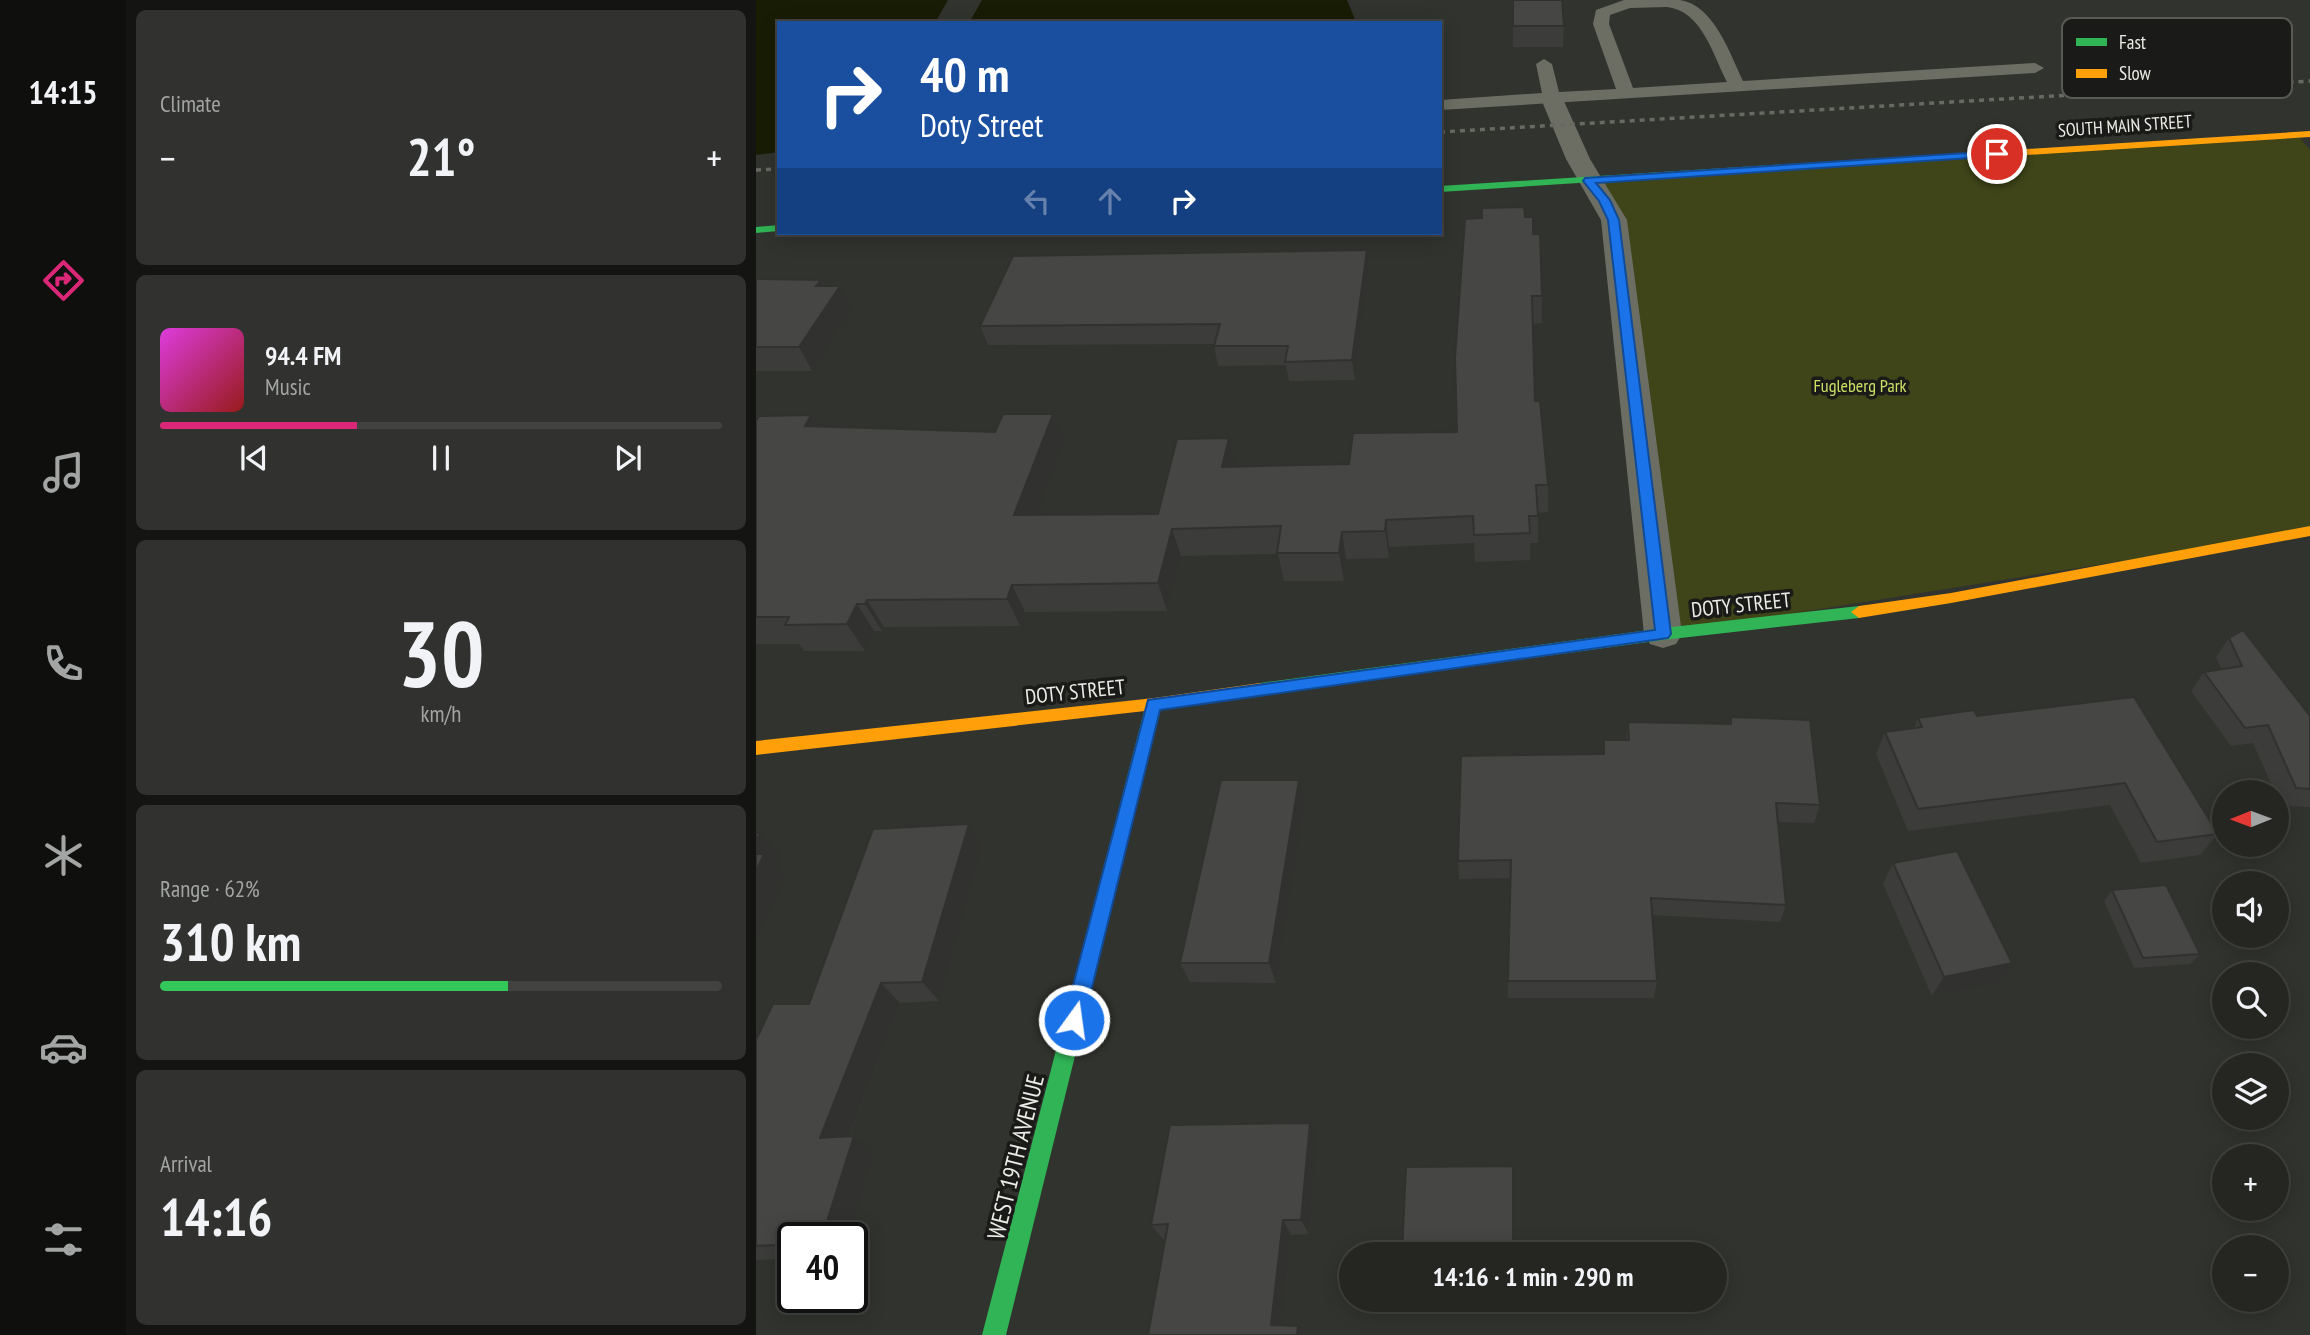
<!DOCTYPE html>
<meta charset="utf-8">
<style>
:root{--surface:#252622;--page:#31322f;--text:#f1f3f6;--muted:#a3a5a5;--line:#424340;--accent:#db2777}
body{margin:0;font-family:"PT Sans Narrow",sans-serif;background:var(--page);color:var(--text);height:100vh;display:flex;flex-direction:column;font-size:26px;white-space:nowrap}
*{box-sizing:border-box;margin:0}
p{font-size:23px;color:var(--muted)}
.icon{flex:none;width:38px;height:38px;fill:none;stroke:currentColor;stroke-width:2;stroke-linecap:round;stroke-linejoin:round}
.map{position:relative;flex:1;overflow:hidden}
.side{display:flex;flex-direction:column;gap:10px;padding:10px;background:#141513;width:630px}
.side>*{flex:none}
.guide{position:absolute;left:21px;top:21px;width:665px;height:214px;border-radius:0px;box-shadow:0 4px 18px #0003,0 0 0 2px var(--line);background:#1a4fa0;color:#fff;overflow:hidden}
.needle{width:46px;rotate:269deg}
.controls{position:absolute;left:1456px;top:780px;display:grid;gap:14px}
.controls a{display:grid;place-items:center;width:77px;height:77px;border-radius:50%;background:var(--surface);box-shadow:0 4px 18px #0003,0 0 0 2px var(--line);font-size:35px}
.speed{position:absolute;left:21px;top:1222px;display:flex;gap:14px;font-size:35px;font-weight:700;text-align:center}
.speed>*{display:grid;place-content:center;width:91px;height:91px;border-radius:50%;background:var(--surface);box-shadow:0 4px 18px #0003,0 0 0 2px var(--line);line-height:1}
.speed .limit{border:4px solid #111;border-radius:10px;background:#fff;color:#111}
.pin{position:absolute;display:grid;place-items:center;width:60px;height:60px;color:#fff;margin:-30px;border:4px solid #fff;border-radius:50%;box-shadow:0 2px 7px #0007}
.me{position:absolute;width:77px;margin:-38px;rotate:14deg;stroke-linejoin:round;filter:drop-shadow(0 0 5px #0008)}
.turn{display:flex;align-items:center;gap:24px;height:147px;padding:0 28px;font-size:32px}
.turn .icon{width:91px;height:91px;stroke-width:2.5}
.turn b{display:block;font-size:49px;line-height:60px}
.lanes{display:flex;align-items:center;height:66px;padding:0 28px;background:#0003;justify-content:center;gap:35px;direction:ltr}
.lanes .off{opacity:.35}
.big{font-size:52px;font-weight:600;line-height:1.1}
.side .tile{flex:1;display:flex;flex-direction:column;justify-content:center;gap:10px;min-width:0;padding:0 24px;border-radius:10px;background:var(--page)}
.side .dial{align-items:center;gap:0}
.dial b{font-size:91px;line-height:1}
.song{display:flex;align-items:center;gap:21px}
.cover{width:84px;height:84px;border-radius:10px;background:linear-gradient(135deg,hsl(300 70% 55%),hsl(0 70% 35%))}
.played{height:7px;border-radius:4px;background:linear-gradient(90deg,var(--accent) 35%,var(--line) 35%)}
.keys{display:flex;justify-content:space-around;direction:ltr}
.heat{display:flex;justify-content:space-between;align-items:center;font-size:38px;direction:ltr}
.charge{height:10px;border-radius:5px;background:linear-gradient(90deg,#34c759 62%,var(--line) 0)}
.trip{position:absolute;left:583px;top:1242px;width:388px;height:70px;border-radius:35px;background:var(--surface);box-shadow:0 4px 18px #0003,0 0 0 2px var(--line);font-weight:600;line-height:70px;text-align:center}
main{display:flex;flex:1;min-height:0}
.tabs{display:flex;flex-direction:column;width:126px;justify-content:space-around;align-items:center;background:#0f0f0e;color:var(--muted)}
.tabs .icon{width:49px;height:49px}
.tabs .current{color:var(--accent)}
.tabs b{font-size:32px;color:var(--text)}
.map>svg:first-child{display:block}
.green{fill:#3f4519}
.water{fill:#191c04}
.lines{fill:none;stroke-linecap:round;stroke-linejoin:round}
.lane{fill:#6c6e63;fill-rule:evenodd}
.street{fill:#6c6e63;fill-rule:evenodd}
.fast{fill:#30b455;fill-rule:evenodd}
.slow{fill:#ff9f0a;fill-rule:evenodd}
.rail{stroke:#676962;stroke-width:3.5;stroke-dasharray:5 5;stroke-linecap:butt}
.wall{fill:#3c3d3a}
.shaded-wall{fill:#313230}
.building{fill:#464744;stroke:#313230;stroke-width:2}
.route{fill:#1a73e8;stroke:#114b97;stroke-width:2}
.labels{text-anchor:middle;stroke-width:7;stroke-linejoin:round;paint-order:stroke}
.far-street-label{font-size:18px;fill:#ebece8;stroke:#1a1b18}
.far-park-label{font-size:18px;fill:#cee064;stroke:#1a1b18}
.street-label{font-size:21px;fill:#ebece8;stroke:#1a1b18}
.near-street-label{font-size:24px;fill:#ebece8;stroke:#1a1b18}
.key{fill:#1a1b18;stroke:#595a56;stroke-width:2}
.key-label{font-size:19px;fill:#ebece8}
</style>
<main>
<nav class="tabs">
<b>14:15</b>
<svg class="icon current" aria-label="directions" viewBox="0 0 24 24"><path d="M12 3l9 9-9 9-9-9zM9 14v-3h6M13 9l2 2-2 2"/></svg>
<svg class="icon" aria-label="music" viewBox="0 0 24 24"><path d="M9 18V5l10-2v13"/><circle cx="6" cy="18" r="3"/><circle cx="16" cy="16" r="3"/></svg>
<svg class="icon" aria-label="phone" viewBox="0 0 24 24"><path d="M5 4h4l2 5-3 2q2 4 5 5l2-3 5 2v4C11 20 4 13 5 4z"/></svg>
<svg class="icon" aria-label="climate" viewBox="0 0 24 24"><path d="M12 3v18M4 7l16 10M4 17L20 7"/></svg>
<svg class="icon" aria-label="car" viewBox="0 0 24 24"><path d="M5 17H2v-5l4-1 3-4h7l3 4 3 1v5h-3M9 17h6M6 11h13"/><circle cx="7" cy="17" r="2"/><circle cx="17" cy="17" r="2"/></svg>
<svg class="icon" aria-label="filters" viewBox="0 0 24 24"><path d="M4 7h16M4 17h16"/><circle cx="9" cy="7" r="2"/><circle cx="15" cy="17" r="2"/></svg>
</nav>
<section class="side">
<div class="tile"><p>Climate</p>
<div class="heat"><a>−</a><b class="big">21°</b><a>+</a></div>
</div>
<div class="tile">
<div class="song"><i class="cover"></i><div><b>94.4 FM</b><p>Music</p></div></div>
<div class="played"></div>
<div class="keys"><svg class="icon" aria-label="previous" viewBox="0 0 24 24"><path d="M18 5L8 12l10 7zM5 5v14"/></svg><svg class="icon" aria-label="pause" viewBox="0 0 24 24"><path d="M8 5v14M16 5v14"/></svg><svg class="icon" aria-label="next" viewBox="0 0 24 24"><path d="M6 5l10 7-10 7zM19 5v14"/></svg></div>
</div>
<div class="tile dial"><b>30</b><p>km/h</p></div>
<div class="tile"><p>Range · 62%</p><b class="big">310 km</b><div class="charge"></div></div>
<div class="tile"><p>Arrival</p><b class="big">14:16</b></div>
</section>
<div class="map">
<svg width="1554" height="1335" viewBox="0 0 1554 1335">
<rect width="100%" height="100%" fill="#31332e"/>
<path class="green" d="M 1540,134 L 1554,150 L 1554,531 L 907,634 L 858,220 L 832,181 Z"/>
<path class="water" d="M 0,0 L 192,0 L 179,23 L 23,23 L 23,152 L 0,155 Z
M 226,0 L 591,0 L 600,22 L 213,23 Z"/>
<g class="lines">
<path class="lane" d="M 868,0 C 886,0 906,0 924,0 C 958,5 974,54 987,81 L 1279,63 L 1288,68 L 1279,73 L 684,110 L 684,100 L 786,93 L 780,64 L 788,59 L 796,64 L 803,92 L 860,89 L 837,24 L 840,10 ZM 911,7 C 946,11 957,55 971,82 L 877,88 L 853,24 L 854,15 L 874,8 Z"/>
<path class="street" d="M 796,92 L 804,94 L 807,99 L 834,159 L 871,220 L 926,634 L 920,644 L 907,648 L 894,644 L 888,634 L 845,220 L 810,159 L 785,99 L 788,94 Z"/>
<path class="fast" d="M 1223,152 L 1227,153 L 1227,157 L 684,192 L 684,186 Z
M 23,225 L 23,231 L 0,233 L 0,227 Z
M 1103,606 L 1111,612 L 1103,618 L 907,640 L 504,695 L 498,693 L 496,689 L 498,685 L 504,683 L 907,628 Z
M 398,698 L 404,700 L 406,704 L 250,1335 L 226,1335 L 390,704 L 392,700 Z"/>
<path class="slow" d="M 1554,131 L 1554,137 L 1223,158 L 1218,155 L 1223,152 Z
M 1554,526 L 1554,536 L 1195,603 L 1103,618 L 1095,612 L 1103,606 L 1195,593 Z
M 504,683 L 510,685 L 512,689 L 510,693 L 504,695 L 398,710 L 0,755 L 0,741 L 398,698 Z"/>
<path class="rail" d="M 684,132 L 1554,81
M 0,170 L 23,169"/>
</g>
<path class="wall" d="M 757,0 L 808,26 L 807,47 L 757,47 Z
M 769,217 L 777,234 L 786,296 L 786,323 L 776,324 L 779,401 L 792,485 L 792,512 L 782,513 L 782,543 L 774,543 L 774,560 L 719,562 L 718,543 L 633,547 L 633,558 L 590,559 L 588,581 L 528,581 L 522,554 L 425,556 L 411,611 L 269,612 L 264,626 L 128,627 L 126,631 L 118,631 L 109,651 L 48,651 L 43,644 L 0,644 L 0,421 L 61,426 L 308,441 L 280,515 L 402,514 L 480,466 L 479,467 L 593,464 L 701,432 Z
M 611,250 L 613,268 L 599,380 L 533,381 L 530,365 L 462,366 L 458,346 L 458,344 L 232,345 L 224,326 Z
M 0,279 L 65,280 L 69,286 L 96,310 L 56,371 L 0,371 Z
M 1473,638 L 1554,716 L 1554,807 L 1524,806 L 1521,797 L 1521,793 L 1519,793 L 1497,743 L 1475,746 L 1435,691 L 1448,672 L 1466,670 L 1460,657 Z
M 1378,697 L 1462,834 L 1444,855 L 1385,863 L 1354,805 L 1152,831 L 1120,754 L 1129,732 L 1158,728 L 1162,718 L 1221,716 Z
M 975,717 L 1064,805 L 1058,823 L 1022,822 L 1030,905 L 1024,922 L 896,915 L 901,981 L 898,998 L 752,998 L 752,981 L 755,878 L 703,879 L 702,861 L 847,754 L 848,740 L 870,740 L 872,722 L 973,724 Z
M 549,803 L 520,983 L 434,982 L 424,963 Z
M 227,846 L 183,1001 L 144,1003 L 93,1137 L 119,1153 L 93,1237 L 37,1237 L 37,1259 L 0,1260 L 0,1040 L 53,1004 Z
M 1137,863 L 1256,963 L 1242,983 L 1176,996 L 1127,884 Z
M 1356,890 L 1444,954 L 1434,964 L 1378,968 L 1348,901 Z
M 561,1139 L 553,1234 L 535,1235 L 525,1325 L 392,1335 L 409,1239 L 407,1239 L 395,1225 Z"/>
<path class="shaded-wall" d="M 611,250 L 613,268 L 599,380 L 596,360 Z
M 65,280 L 75,299 L 84,286 L 96,310 L 56,371 L 43,347 L 60,286 Z
M 297,414 L 308,441 L 270,543 L 258,515 Z
M 55,415 L 71,442 L 49,426 Z
M 473,438 L 480,466 L 473,494 L 466,467 Z
M 630,520 L 633,547 L 633,558 L 629,531 Z
M 416,529 L 425,556 L 411,611 L 402,583 Z
M 586,532 L 590,559 L 588,581 L 583,553 Z
M 256,585 L 269,612 L 264,626 L 251,599 Z
M 111,600 L 128,627 L 126,631 L 109,604 Z
M 101,604 L 118,631 L 109,651 L 91,624 Z
M 543,780 L 549,803 L 520,983 L 513,963 Z
M 213,824 L 227,846 L 183,1001 L 166,982 Z
M 4,833 L 25,855 L 20,866 L 29,876 L 0,939 L 0,842 Z
M 1256,963 L 1242,983 L 1176,996 L 1188,977 Z
M 125,983 L 144,1003 L 86,1154 L 64,1138 Z
M 554,1123 L 561,1139 L 553,1234 L 545,1220 Z
M 98,1136 L 119,1153 L 93,1237 L 66,1237 Z
M 757,1166 L 758,1255 L 757,1255 Z
M 527,1220 L 535,1235 L 524,1335 L 515,1325 Z
M 542,1326 L 548,1335 L 541,1335 Z"/>
<path class="building" d="M 757,0 L 806,0 L 808,26 L 757,26 Z
M 768,207 L 769,217 L 777,217 L 777,234 L 784,234 L 786,296 L 776,296 L 779,401 L 784,401 L 792,485 L 780,485 L 782,516 L 773,516 L 774,533 L 718,535 L 717,516 L 630,520 L 629,531 L 586,532 L 583,553 L 521,553 L 525,526 L 416,529 L 402,583 L 256,585 L 251,599 L 111,600 L 109,604 L 101,604 L 91,624 L 29,625 L 33,617 L 0,617 L 0,421 L 3,416 L 55,415 L 49,426 L 239,432 L 247,414 L 297,414 L 258,515 L 402,514 L 421,439 L 473,438 L 466,467 L 593,464 L 597,433 L 701,432 L 699,358 L 709,219 L 726,218 L 726,208 Z
M 611,250 L 596,360 L 529,362 L 532,346 L 458,346 L 464,324 L 224,326 L 257,256 Z
M 0,279 L 65,280 L 60,286 L 84,286 L 43,347 L 0,347 Z
M 1487,630 L 1554,716 L 1554,789 L 1540,788 L 1512,725 L 1489,728 L 1448,672 L 1486,666 L 1473,638 Z
M 1378,697 L 1462,834 L 1401,842 L 1369,783 L 1162,809 L 1129,732 L 1166,727 L 1162,718 L 1218,710 L 1221,716 Z
M 975,717 L 1054,720 L 1064,805 L 1020,803 L 1030,905 L 895,898 L 901,981 L 752,981 L 755,860 L 702,861 L 705,756 L 848,754 L 848,740 L 873,740 L 872,722 L 975,724 Z
M 465,780 L 543,780 L 513,963 L 424,963 Z
M 213,824 L 166,982 L 125,983 L 64,1138 L 98,1136 L 66,1237 L 37,1237 L 37,1244 L 0,1246 L 0,1040 L 17,1004 L 53,1004 L 117,829 Z
M 0,833 L 4,833 L 0,842 Z
M 1201,851 L 1256,963 L 1188,977 L 1137,863 Z
M 0,854 L 8,854 L 0,871 Z
M 1410,885 L 1444,954 L 1387,958 L 1356,890 Z
M 554,1123 L 545,1220 L 527,1220 L 515,1325 L 542,1326 L 541,1335 L 392,1335 L 412,1224 L 395,1225 L 414,1125 Z
M 757,1166 L 757,1255 L 646,1255 L 650,1167 Z"/>
<path class="route" d="M 1241,151 L 1246,154 L 1244,156 L 840,183 L 854,200 L 863,220 L 915,634 L 912,638 L 404,710 L 328,1020 L 325,1026 L 318,1029 L 311,1026 L 308,1020 L 392,700 L 899,630 L 852,220 L 843,201 L 827,181 L 829,178 Z"/>
<g class="labels">
<g class="far-street-label">
<text transform="translate(1369 126) rotate(-4)" y="6">SOUTH MAIN STREET</text>
</g>
<g class="far-park-label">
<text x="1104" y="392">Fugleberg Park</text>
</g>
<g class="street-label">
<text transform="translate(985 605) rotate(-6)" y="7">DOTY STREET</text>
<text transform="translate(319 692) rotate(-6)" y="7">DOTY STREET</text>
</g>
<g class="near-street-label">
<text transform="translate(260 1157) rotate(-76)" y="8">WEST 19TH AVENUE</text>
</g>
</g>
<rect x="1306" y="18" width="230" height="80" rx="10" class="key"/>
<rect x="1320" y="38" width="31" height="8" fill="#30b455"/>
<rect x="1320" y="69" width="31" height="9" fill="#ff9f0a"/>
<g class="key-label">
<text x="1363" y="49">Fast</text>
<text x="1363" y="80">Slow</text>
</g>
</svg>
<div class="controls">
<a><svg class="needle" viewBox="-14 -14 28 28"><path d="M0-13l5 13h-10z" fill="#e53935"/><path d="M0 13l5-13h-10z" fill="#a3a5a5"/></svg></a>
<a><svg class="icon" aria-label="sound" viewBox="0 0 24 24"><path d="M4 9h4l5-4v14l-5-4H4zM17 9q2 3 0 6"/></svg></a>
<a><svg class="icon" aria-label="search" viewBox="0 0 24 24"><circle cx="10" cy="10" r="6"/><path d="M15 15l6 6"/></svg></a>
<a><svg class="icon" aria-label="layers" viewBox="0 0 24 24"><path d="M12 4l9 5-9 5-9-5zM3 14l9 5 9-5"/></svg></a>
<a>+</a>
<a>−</a>
</div>
<div class="speed"><div class="limit">40</div></div>
<div class="pin" style="left:1241px;top:154px;background:#d93025"><svg class="icon" aria-label="arrive" viewBox="0 0 24 24"><path d="M6 21V4h12l-3 4 3 4H6"/></svg></div>
<svg class="me" style="left:318px;top:1020px" viewBox="-20 -20 40 40"><circle r="17" fill="#1a73e8" stroke="#fff" stroke-width="3"/><path d="M0-11L8 9 0 5-8 9z" fill="#fff"/></svg>
<div class="trip">14:16 · 1 min · 290 m</div>
<div class="guide">
<div class="turn"><svg class="icon" aria-label="right" viewBox="0 0 24 24"><path d="M7 20v-9h11M14 6l5 5-5 5"/></svg><div><b>40 m</b>Doty Street</div></div>
<div class="lanes"><svg class="icon off" aria-label="left" viewBox="0 0 24 24"><path d="M17 20v-9H6M10 6l-5 5 5 5"/></svg><svg class="icon off" aria-label="ahead" viewBox="0 0 24 24"><path d="M12 20V5M6 11l6-6 6 6"/></svg><svg class="icon" aria-label="right" viewBox="0 0 24 24"><path d="M7 20v-9h11M14 6l5 5-5 5"/></svg></div>
</div>
</div>
</main>
